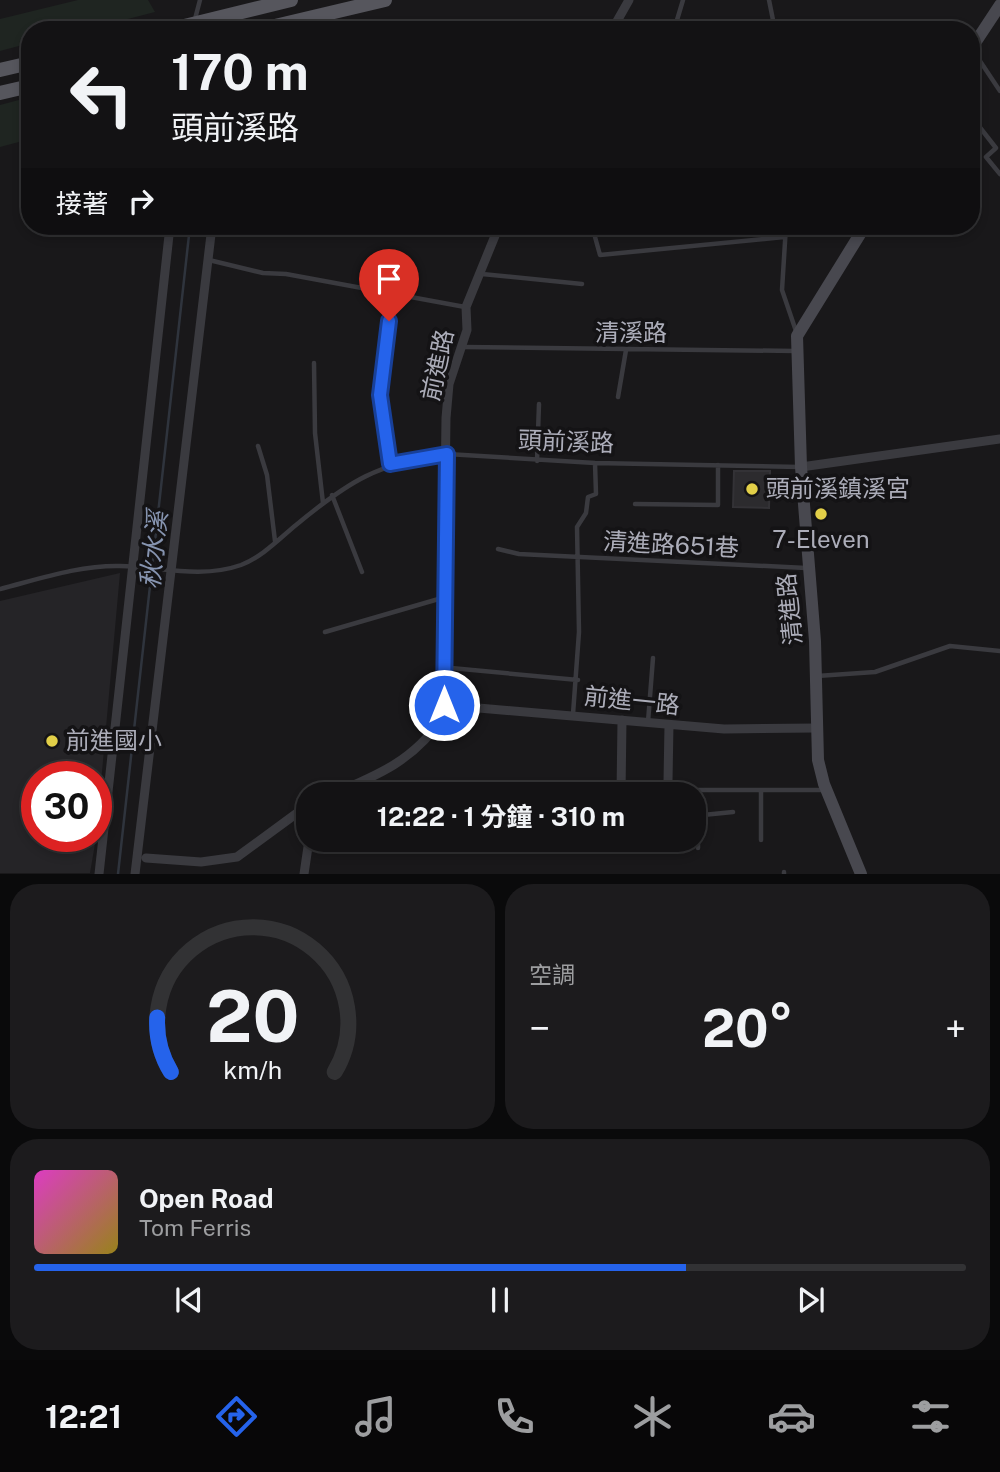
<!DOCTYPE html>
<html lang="zh-TW">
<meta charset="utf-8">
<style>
:root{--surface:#131214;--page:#1c1b1d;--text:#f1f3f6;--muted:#9d9ea0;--line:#323234;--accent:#2563eb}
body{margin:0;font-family:"Public Sans","Noto Sans TC",sans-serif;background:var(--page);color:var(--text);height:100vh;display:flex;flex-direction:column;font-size:26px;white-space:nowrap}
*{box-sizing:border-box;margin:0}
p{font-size:23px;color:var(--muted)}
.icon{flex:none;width:38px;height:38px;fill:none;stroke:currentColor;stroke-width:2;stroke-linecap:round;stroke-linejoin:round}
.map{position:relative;height:874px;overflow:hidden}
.sheet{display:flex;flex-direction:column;gap:10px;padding:10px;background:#0a0a0b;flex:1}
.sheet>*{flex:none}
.hud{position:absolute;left:21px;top:21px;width:959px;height:214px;border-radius:28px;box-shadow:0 4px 10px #0003,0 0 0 2px var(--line);background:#131214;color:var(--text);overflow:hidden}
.speed{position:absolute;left:21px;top:761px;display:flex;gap:14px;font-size:35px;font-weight:700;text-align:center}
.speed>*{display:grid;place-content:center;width:91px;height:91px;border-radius:50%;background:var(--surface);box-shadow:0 4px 10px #0003,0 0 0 2px var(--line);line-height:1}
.speed .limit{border:10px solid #d22;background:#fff;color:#111}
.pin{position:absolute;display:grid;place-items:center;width:60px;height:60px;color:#fff;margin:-72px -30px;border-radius:50% 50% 50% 0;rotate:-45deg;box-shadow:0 0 7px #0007}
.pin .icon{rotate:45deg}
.me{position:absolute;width:77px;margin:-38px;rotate:0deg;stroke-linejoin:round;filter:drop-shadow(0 0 5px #0008)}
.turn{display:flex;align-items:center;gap:24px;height:147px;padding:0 35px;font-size:32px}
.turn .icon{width:91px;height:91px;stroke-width:2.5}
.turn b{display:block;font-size:49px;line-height:60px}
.then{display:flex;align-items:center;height:66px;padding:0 35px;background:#0003;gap:14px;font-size:26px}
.big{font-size:52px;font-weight:700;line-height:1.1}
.sheet .card{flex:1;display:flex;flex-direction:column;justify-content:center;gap:10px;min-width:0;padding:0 24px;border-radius:28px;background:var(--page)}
.sheet .dial{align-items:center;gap:0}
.dial svg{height:182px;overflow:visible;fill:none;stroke:var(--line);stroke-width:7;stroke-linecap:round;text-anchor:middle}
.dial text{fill:var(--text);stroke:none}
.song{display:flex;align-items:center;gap:21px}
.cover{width:84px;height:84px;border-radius:10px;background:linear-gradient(135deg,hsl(310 70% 55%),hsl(50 70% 35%))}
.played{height:7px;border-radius:4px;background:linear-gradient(90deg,var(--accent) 70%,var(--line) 70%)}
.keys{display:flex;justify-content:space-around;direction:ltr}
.heat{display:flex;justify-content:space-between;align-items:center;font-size:38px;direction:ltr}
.sheet .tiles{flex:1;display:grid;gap:10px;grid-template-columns:1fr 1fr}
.card:last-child{grid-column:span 2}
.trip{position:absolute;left:296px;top:782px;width:410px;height:70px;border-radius:28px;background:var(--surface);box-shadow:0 4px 10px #0003,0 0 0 2px var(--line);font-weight:700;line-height:70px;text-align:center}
.menu{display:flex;height:112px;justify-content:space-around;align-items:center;background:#080708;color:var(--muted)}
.menu .icon{width:49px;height:49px}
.menu .selected{color:var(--accent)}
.menu b{font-size:32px;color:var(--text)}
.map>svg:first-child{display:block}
.built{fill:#252427;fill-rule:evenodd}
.green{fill:#1f2521}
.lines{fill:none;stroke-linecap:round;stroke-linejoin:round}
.stream{stroke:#2f343d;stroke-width:2.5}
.building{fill:#2c2b2e;stroke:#333236;stroke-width:2}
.lane{stroke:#3a3a3f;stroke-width:4.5}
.street{stroke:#3a3a3f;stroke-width:9}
.secondary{stroke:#48484f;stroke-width:12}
.primary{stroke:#56565d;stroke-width:14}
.route-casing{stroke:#184099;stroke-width:18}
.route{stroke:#2563eb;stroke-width:12}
.poi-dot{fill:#e2cf48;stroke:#141315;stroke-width:2.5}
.labels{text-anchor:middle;stroke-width:7;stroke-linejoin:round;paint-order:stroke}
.street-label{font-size:24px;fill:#acadb9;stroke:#141315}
.poi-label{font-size:24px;fill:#acadb9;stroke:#141315;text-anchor:start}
.water-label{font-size:26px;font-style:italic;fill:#8694b0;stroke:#141315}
</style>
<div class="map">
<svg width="1000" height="874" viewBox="0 0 1000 874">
<rect width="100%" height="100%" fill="#19181a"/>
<path class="built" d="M 120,573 L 96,838 L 90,873 L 0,873 L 0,601 ZM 37,777 L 96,777 L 96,836 L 37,836 Z"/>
<path class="green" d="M 78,0 L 148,0 L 155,12 L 85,30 L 30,30 L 30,43 L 0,51 L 0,19 Z
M 30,97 L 30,139 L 0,147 L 0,105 Z"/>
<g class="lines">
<path class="stream" d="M 118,874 L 190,226"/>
</g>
<path class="building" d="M 734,471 L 770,471 L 769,508 L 733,507 Z"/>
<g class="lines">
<path class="lane" d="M 769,0 L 775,30
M 195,19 L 200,0
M 674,30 L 683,0
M 972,49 L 1000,91
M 971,116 L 996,148 L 986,157 L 1000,174
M 592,226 L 600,255 L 784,237
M 786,226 L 782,290 L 797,334
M 209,260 L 263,273 L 286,274 L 465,307
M 482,274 L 582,284
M 463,347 L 795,351
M 314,363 L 315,433 L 323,503
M 618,397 L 626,350
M 258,446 L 267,475 L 275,541
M 537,461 L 539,404
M 390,464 L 381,375 L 393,293
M 332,495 L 362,572
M 635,504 L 718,505 L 718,465
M 498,549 L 519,554 L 806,568
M 0,589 C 39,579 80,565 120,566 C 160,567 201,579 241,565 C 262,557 279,539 296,525 C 349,481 378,463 447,454 L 595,463 L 800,467
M 325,632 L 442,598
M 451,668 L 578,680
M 817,676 L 875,672 L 950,646 L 1000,651
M 573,714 L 579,632 L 577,527 L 586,513 L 588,497 L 596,494 L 595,463
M 648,722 L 653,658
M 693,816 L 733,812
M 761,840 L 761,790
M 698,848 L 698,790 L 826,790
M 784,872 L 784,874"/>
<path class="street" d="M 612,30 L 629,0
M 801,467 L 1000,439
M 444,705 L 724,729 L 816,728
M 668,781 L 669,725
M 333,794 C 376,776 417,759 442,717 L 446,418 L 449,384 L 467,330 L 466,307 L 499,226
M 621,794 L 622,720
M 620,845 L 620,840
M 146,858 L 201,862 L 237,857 L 308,805
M 99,874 L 170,226
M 135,874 L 212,226
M 304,874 L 309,840"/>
<path class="secondary" d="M 971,49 L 1000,5
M 861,874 L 824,784 L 818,760 L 815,641 L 801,467 L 797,336 L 865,226"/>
<path class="primary" d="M 168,30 L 291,0
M 258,30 L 385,0
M 0,70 L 30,63
M 0,93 L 30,86"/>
</g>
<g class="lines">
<g class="route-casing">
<path id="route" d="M 389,321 L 380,395 L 390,464 L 447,454 L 444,705"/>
</g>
<use href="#route" class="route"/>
</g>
<g class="poi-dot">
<circle cx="752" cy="489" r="7"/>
<circle cx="821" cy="514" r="7"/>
<circle cx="52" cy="741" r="7"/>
</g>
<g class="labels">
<g class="street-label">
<text x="631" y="341">清溪路</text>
<text transform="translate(438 365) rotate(-78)" y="8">前進路</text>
<text transform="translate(566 442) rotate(2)" y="8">頭前溪路</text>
<text transform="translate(671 545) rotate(3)" y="8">清進路651巷</text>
<text transform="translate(790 609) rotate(-96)" y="8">清進路</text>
<text transform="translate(632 701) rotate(6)" y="8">前進一路</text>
</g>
<g class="poi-label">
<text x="766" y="497">頭前溪鎮溪宮</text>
<text x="821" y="548" text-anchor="middle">7-Eleven</text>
<text x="66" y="749">前進國小</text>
</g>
<g class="water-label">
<text transform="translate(154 550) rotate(-84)" y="9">秋水溪</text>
</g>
</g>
</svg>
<div class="speed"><div class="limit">30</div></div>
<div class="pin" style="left:389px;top:321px;background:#d93025"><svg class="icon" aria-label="arrive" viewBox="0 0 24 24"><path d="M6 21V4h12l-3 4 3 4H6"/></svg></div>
<svg class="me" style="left:444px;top:705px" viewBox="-20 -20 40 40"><circle r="17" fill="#2563eb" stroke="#fff" stroke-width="3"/><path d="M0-11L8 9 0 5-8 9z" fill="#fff"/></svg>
<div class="trip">12:22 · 1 分鐘 · 310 m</div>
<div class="hud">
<div class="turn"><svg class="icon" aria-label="left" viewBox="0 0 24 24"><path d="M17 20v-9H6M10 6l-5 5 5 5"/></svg><div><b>170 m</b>頭前溪路</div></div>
<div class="then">接著<svg class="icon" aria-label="right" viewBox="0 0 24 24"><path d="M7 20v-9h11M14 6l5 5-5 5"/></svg></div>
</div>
</div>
<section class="sheet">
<div class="tiles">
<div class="card dial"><svg viewBox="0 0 100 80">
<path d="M14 69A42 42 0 1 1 86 69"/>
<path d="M14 69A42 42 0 0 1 8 45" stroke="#2563eb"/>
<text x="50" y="56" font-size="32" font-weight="700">20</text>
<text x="50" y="72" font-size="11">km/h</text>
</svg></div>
<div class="card"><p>空調</p>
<div class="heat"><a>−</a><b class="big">20°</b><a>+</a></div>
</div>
<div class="card">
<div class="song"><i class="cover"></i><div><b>Open Road</b><p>Tom Ferris</p></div></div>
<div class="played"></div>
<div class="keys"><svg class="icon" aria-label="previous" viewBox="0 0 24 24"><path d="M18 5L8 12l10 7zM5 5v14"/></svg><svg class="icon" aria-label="pause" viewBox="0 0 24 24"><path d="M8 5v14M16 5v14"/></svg><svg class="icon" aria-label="next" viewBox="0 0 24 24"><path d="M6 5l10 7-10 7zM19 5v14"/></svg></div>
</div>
</div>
</section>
<nav class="menu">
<b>12:21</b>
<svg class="icon selected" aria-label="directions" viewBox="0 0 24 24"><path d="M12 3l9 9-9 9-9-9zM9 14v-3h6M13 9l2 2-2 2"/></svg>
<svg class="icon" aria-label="music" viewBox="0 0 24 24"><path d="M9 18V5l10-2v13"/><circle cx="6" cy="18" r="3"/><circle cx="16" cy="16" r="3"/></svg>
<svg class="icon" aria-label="phone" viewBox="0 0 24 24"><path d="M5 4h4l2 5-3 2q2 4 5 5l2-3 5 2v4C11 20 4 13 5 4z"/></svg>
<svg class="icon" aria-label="climate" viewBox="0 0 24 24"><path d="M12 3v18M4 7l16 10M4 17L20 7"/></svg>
<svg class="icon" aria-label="car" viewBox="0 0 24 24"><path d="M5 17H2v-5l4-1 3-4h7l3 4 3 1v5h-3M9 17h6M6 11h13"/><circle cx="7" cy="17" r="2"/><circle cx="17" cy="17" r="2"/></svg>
<svg class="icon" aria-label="filters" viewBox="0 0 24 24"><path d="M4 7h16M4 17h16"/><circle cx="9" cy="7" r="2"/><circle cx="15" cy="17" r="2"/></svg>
</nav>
